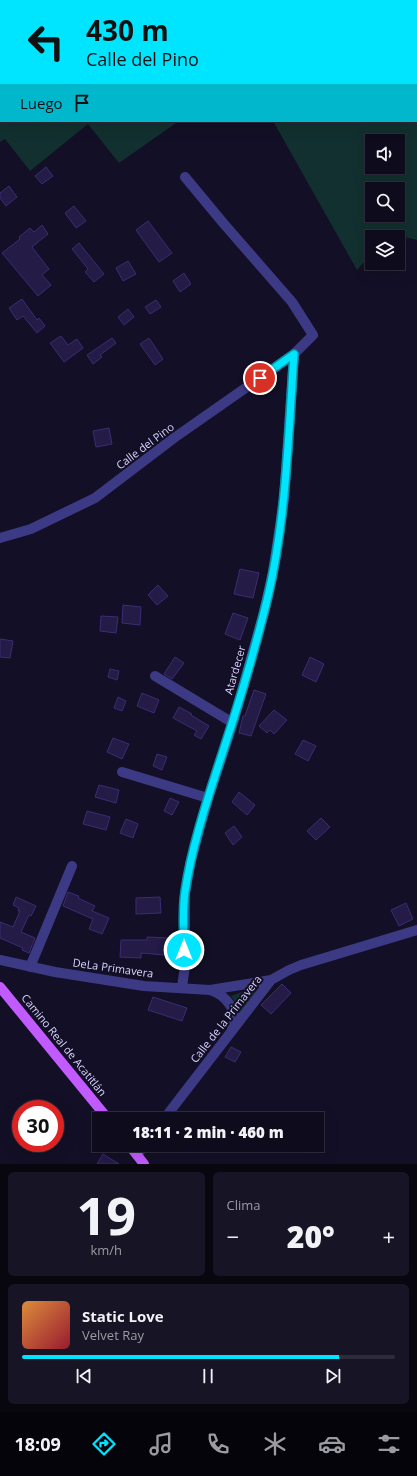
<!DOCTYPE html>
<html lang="es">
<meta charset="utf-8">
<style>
:root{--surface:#0e0b1c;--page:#171425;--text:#f1f3f6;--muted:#9b9ba3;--line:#2e2b3b;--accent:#00e5ff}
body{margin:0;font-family:"Open Sans",sans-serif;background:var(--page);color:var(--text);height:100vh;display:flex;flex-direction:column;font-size:15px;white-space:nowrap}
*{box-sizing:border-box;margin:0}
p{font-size:13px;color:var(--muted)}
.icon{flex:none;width:22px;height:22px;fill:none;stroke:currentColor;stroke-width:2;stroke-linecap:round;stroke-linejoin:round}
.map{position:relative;height:1164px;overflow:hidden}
.drawer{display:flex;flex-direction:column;gap:8px;padding:8px;background:#08060f;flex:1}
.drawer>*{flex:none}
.hud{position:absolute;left:0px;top:0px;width:417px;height:122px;box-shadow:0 4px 16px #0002,0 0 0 1px var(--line);background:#00e5ff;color:#111;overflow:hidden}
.buttons{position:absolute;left:365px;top:134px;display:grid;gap:8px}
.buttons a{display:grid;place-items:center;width:40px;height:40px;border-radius:0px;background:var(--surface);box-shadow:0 4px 16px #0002,0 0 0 1px var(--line);font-size:20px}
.speed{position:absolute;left:12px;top:1100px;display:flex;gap:8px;font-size:20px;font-weight:700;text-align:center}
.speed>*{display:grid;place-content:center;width:52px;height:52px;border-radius:50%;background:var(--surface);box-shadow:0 4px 16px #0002,0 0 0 1px var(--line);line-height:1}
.speed .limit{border:6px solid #d22;background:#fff;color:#111}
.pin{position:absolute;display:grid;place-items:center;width:34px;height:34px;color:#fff;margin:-17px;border:2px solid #fff;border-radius:50%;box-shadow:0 1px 4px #0007}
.me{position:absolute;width:44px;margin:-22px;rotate:0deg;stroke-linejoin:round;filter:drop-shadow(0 0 3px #0008)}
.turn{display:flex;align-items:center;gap:14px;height:84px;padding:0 20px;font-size:18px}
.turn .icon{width:52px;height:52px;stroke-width:2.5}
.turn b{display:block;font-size:28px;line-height:34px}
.then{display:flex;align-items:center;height:38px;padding:0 20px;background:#0003;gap:8px;font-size:15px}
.big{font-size:30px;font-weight:800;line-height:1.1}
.drawer .widget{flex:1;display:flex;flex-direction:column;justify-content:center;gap:6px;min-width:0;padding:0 14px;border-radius:6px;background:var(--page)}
.drawer .dial{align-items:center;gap:0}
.dial b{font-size:52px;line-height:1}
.song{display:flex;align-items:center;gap:12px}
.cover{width:48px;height:48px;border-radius:6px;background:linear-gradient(135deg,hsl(30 70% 55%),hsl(350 70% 35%))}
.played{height:4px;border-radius:2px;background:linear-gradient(90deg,var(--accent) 85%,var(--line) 85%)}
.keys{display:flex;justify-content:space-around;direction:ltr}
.heat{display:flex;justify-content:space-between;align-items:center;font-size:22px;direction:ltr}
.drawer .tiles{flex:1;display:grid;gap:8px;grid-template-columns:1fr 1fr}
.widget:last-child{grid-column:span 2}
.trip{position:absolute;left:92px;top:1112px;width:232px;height:40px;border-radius:0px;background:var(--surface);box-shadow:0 4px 16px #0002,0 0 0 1px var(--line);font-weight:800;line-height:40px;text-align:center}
.tab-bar{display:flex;height:64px;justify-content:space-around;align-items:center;background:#06040b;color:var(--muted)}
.tab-bar .icon{width:28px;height:28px}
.tab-bar .current{color:var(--accent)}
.tab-bar b{font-size:18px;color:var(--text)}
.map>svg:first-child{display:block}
.green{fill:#12302f;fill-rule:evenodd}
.building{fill:#241b47;stroke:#3b2d73}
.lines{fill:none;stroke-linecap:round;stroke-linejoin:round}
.minor{stroke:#3d3a85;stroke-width:10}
.major{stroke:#c25bff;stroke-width:10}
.route-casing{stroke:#0095a6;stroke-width:10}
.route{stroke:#00e5ff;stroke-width:7}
.labels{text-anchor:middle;stroke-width:4;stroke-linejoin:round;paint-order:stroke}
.street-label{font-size:11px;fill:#d9d4ff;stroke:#130f26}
</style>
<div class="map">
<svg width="417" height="1164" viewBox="0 0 417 1164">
<rect width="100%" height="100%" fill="#130f26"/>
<path class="green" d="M 0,0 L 417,0 L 417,240 L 404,237 L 372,237 L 372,253 L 357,270 L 273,121 L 416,121 L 416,1 L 1,1 L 1,121 L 179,121 L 119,163 L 88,124 L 30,171 L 5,139 L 0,142 ZM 372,141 L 398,141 L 398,167 L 372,167 ZM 372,189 L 398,189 L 398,215 L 372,215 Z
M 252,988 L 255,989 L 256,991 L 238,1016 L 236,1004 L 231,996 Z"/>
<path class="building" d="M 46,167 L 53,176 L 42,184 L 35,176 Z
M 9,186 L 17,197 L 6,206 L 0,198 L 0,193 Z
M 74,206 L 86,221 L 76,228 L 65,213 Z
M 148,221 L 172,253 L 159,262 L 136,230 Z
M 42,225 L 48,234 L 32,247 L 49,269 L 42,275 L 51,285 L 38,296 L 2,253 L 20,239 L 19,237 L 30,228 L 34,232 Z
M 79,243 L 104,274 L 94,282 L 85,272 L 88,269 L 72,249 Z
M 128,261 L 136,274 L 123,281 L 116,268 Z
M 184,273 L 191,284 L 180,292 L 173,281 Z
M 22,299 L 37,320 L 39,318 L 45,326 L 37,333 L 23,316 L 17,320 L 9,308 Z
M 156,300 L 161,307 L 150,314 L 145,307 Z
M 128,309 L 134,317 L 124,325 L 118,317 Z
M 61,336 L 68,345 L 77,339 L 83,348 L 64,362 L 50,343 Z
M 112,338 L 116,343 L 100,355 L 102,357 L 93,364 L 87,355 Z
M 149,338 L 163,359 L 155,365 L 140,344 Z
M 109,428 L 112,444 L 96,447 L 93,431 Z
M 240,569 L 259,573 L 253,598 L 234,594 Z
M 158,585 L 168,596 L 157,605 L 148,595 Z
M 123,605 L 141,607 L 140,625 L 122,623 Z
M 233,613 L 248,618 L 240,640 L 225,634 Z
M 101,616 L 118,617 L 116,633 L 100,631 Z
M 0,639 L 13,641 L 10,658 L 0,657 Z
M 175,657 L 184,663 L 172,679 L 164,674 Z
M 310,657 L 324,664 L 316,682 L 302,675 Z
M 110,669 L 119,671 L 117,680 L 108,677 Z
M 254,690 L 266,694 L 251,736 L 239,733 L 243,716 L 245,716 Z
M 142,693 L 159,700 L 154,713 L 137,706 Z
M 118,697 L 126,701 L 122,711 L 114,708 Z
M 179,707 L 192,714 L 191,715 L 209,726 L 201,739 L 194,735 L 197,731 L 173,718 Z
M 274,710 L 287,720 L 274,734 L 270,730 L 267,733 L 259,726 Z
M 113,738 L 129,744 L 122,759 L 107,752 Z
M 303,740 L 316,746 L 308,761 L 295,754 Z
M 157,754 L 167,757 L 162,770 L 153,766 Z
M 99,785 L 119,790 L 116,803 L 95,797 Z
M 239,792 L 255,805 L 247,815 L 232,802 Z
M 170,798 L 179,802 L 172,815 L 164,811 Z
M 87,811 L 110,817 L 106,830 L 83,824 Z
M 321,818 L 330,827 L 316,840 L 307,831 Z
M 126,819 L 138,824 L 133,838 L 120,833 Z
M 234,826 L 242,837 L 233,845 L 225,833 Z
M 68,892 L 79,896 L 78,898 L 95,906 L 92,911 L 109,918 L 102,934 L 89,929 L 93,919 L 63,906 Z
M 16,897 L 36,906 L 31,916 L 29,915 L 21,932 L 35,938 L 29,953 L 22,950 L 23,948 L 0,938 L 0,922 L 13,927 L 20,911 L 18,911 L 19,908 L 13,905 Z
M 160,897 L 161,913 L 136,914 L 136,898 Z
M 406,903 L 413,919 L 399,926 L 391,910 Z
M 147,937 L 171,938 L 170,949 L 164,949 L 164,955 L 141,953 L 141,958 L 120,957 L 121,940 L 147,940 Z
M 282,984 L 291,993 L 271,1014 L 261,1005 Z
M 153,997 L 187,1008 L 182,1021 L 148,1010 Z
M 231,1047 L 241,1052 L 235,1062 L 225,1057 Z
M 103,1154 L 119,1164 L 97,1164 Z"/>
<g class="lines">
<path class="minor" d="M 0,538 L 31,529 L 95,498 L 174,438 L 294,354 L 313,335 L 292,302 L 224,224 L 185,177
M 155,676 L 233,723
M 122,772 L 208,798
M 0,960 L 55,972 L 144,986 L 210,990 L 271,980
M 30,967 L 72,866
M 182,987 L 185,966 L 185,893 L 191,860 L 208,798 L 233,723 L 264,612 L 273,572 L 284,499 L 294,354
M 210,990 C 226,995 240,1012 232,1029
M 164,1119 L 271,980 L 289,970 L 301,965 L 417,930
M 137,1155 L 145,1145"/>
<path class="major" d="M 0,987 L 108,1119
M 129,1145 L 144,1164"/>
</g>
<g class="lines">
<g class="route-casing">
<path id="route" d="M 184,950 C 184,932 182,911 185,892 C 192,843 211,789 226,742 C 240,699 253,656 264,612 C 286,529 288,440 294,354 L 260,378"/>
</g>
<use href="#route" class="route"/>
</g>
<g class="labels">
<g class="street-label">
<text transform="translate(145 446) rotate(-37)" y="4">Calle del Pino</text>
<text transform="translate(235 670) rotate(-74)" y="4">Atardecer</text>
<text transform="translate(113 968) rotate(8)" y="4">DeLa Primavera</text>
<text transform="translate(226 1019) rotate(-52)" y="4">Calle de la Primavera</text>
<text transform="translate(64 1045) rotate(51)" y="4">Camino Real de Acatitlán</text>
</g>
</g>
</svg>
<div class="buttons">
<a><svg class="icon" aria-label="sound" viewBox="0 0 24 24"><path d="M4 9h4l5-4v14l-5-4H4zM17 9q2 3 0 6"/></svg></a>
<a><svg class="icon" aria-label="search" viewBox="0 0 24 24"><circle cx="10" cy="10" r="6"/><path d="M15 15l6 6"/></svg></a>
<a><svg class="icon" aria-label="layers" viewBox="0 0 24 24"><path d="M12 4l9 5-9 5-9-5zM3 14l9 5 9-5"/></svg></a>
</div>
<div class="speed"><div class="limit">30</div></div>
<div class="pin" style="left:260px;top:378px;background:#d93025"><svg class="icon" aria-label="arrive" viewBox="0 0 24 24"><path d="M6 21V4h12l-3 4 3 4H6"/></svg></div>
<svg class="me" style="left:184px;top:950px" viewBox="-20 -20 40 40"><circle r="17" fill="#00e5ff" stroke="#fff" stroke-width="3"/><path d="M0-11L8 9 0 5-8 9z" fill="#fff"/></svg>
<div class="trip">18:11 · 2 min · 460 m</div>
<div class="hud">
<div class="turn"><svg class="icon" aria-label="left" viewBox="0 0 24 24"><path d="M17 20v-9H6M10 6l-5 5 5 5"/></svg><div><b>430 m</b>Calle del Pino</div></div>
<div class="then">Luego<svg class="icon" aria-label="arrive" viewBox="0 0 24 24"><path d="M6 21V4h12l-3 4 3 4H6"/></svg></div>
</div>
</div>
<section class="drawer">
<div class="tiles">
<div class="widget dial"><b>19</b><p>km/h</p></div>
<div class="widget"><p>Clima</p>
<div class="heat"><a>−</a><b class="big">20°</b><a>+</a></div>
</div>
<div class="widget">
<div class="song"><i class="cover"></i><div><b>Static Love</b><p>Velvet Ray</p></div></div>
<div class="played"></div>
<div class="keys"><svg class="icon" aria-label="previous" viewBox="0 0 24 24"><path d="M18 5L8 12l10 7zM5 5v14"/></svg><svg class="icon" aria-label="pause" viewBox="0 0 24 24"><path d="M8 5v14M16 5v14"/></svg><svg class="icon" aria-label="next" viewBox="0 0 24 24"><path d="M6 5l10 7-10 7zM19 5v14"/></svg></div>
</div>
</div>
</section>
<nav class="tab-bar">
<b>18:09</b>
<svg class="icon current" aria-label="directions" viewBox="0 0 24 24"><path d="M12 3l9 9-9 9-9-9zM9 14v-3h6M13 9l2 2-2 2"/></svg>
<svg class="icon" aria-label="music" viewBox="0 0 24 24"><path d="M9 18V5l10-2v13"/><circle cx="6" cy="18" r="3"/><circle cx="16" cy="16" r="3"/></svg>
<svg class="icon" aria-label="phone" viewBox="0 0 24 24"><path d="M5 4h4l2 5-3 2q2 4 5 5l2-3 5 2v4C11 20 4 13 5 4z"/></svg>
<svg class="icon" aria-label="climate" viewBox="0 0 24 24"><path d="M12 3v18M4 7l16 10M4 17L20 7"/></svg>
<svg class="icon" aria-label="car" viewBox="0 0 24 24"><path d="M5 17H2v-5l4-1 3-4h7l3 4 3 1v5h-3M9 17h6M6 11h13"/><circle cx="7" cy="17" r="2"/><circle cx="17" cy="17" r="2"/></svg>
<svg class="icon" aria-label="filters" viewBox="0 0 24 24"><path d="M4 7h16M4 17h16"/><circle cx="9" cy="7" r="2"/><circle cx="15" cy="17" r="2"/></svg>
</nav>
